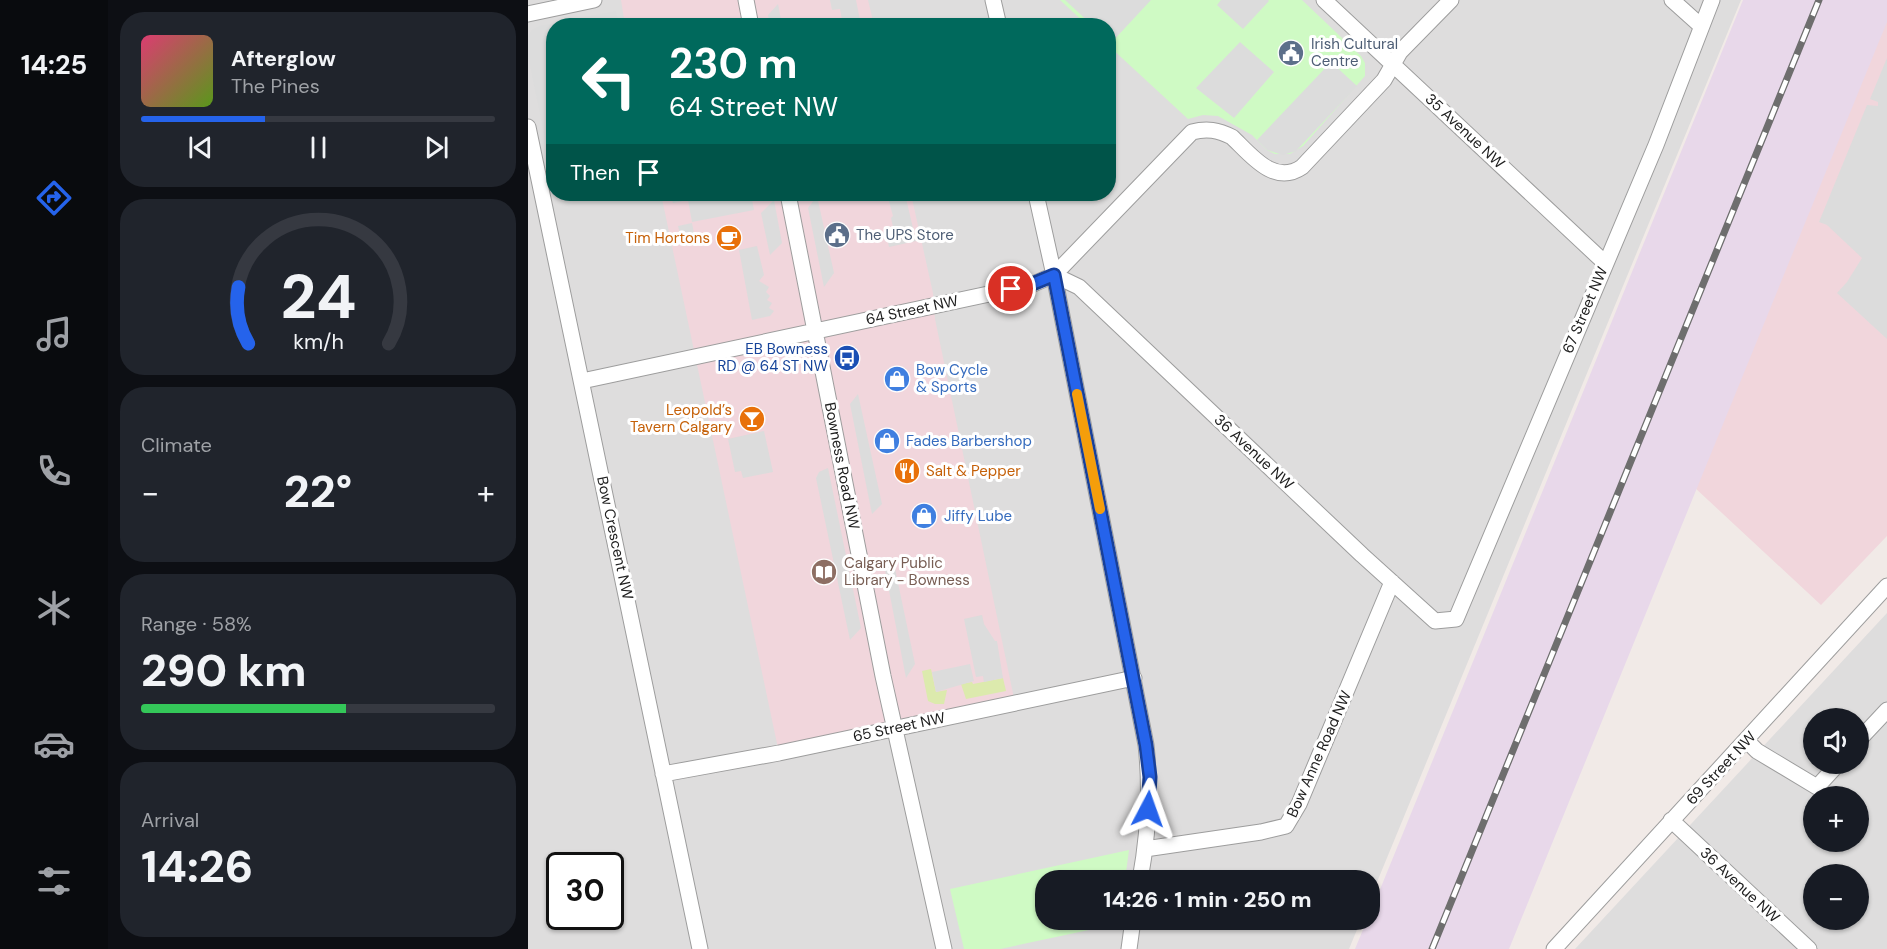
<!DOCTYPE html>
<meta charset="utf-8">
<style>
:root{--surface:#171b24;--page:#20242c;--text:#f1f3f6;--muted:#9ea1a6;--line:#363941;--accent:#2563eb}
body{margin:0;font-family:"DM Sans",sans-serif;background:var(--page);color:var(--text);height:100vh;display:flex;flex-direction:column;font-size:22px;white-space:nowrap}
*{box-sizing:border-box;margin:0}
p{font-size:20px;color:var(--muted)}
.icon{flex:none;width:33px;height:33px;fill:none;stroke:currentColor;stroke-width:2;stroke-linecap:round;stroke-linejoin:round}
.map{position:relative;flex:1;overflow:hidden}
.details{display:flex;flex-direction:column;gap:12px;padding:12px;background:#0d0f14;width:420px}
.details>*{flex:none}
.banner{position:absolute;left:18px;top:18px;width:570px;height:183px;border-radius:24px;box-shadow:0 2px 4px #0004;background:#00695c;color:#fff;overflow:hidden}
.tools{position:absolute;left:1275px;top:708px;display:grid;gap:12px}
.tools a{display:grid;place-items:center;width:66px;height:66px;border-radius:50%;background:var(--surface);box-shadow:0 2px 4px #0004;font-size:30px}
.speed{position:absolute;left:18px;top:852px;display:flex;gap:12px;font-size:30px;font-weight:700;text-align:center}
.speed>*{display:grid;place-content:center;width:78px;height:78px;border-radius:50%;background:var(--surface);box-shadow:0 2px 4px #0004;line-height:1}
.speed .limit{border:3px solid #111;border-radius:9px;background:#fff;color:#111}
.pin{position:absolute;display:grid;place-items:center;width:51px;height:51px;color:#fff;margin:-26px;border:3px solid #fff;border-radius:50%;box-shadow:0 2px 6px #0007}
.me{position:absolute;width:66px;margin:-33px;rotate:4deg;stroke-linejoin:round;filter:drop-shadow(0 0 4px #0008)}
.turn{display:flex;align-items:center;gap:21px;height:126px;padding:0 24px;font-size:27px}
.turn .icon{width:78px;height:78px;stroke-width:2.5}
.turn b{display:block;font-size:42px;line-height:51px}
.then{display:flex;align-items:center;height:57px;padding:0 24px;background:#0003;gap:12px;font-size:22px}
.big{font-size:45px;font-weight:800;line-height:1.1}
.details .widget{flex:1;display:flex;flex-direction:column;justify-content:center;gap:9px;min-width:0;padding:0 21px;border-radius:24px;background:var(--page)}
.details .dial{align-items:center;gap:0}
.dial svg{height:156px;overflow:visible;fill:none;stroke:var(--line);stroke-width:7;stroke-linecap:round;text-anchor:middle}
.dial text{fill:var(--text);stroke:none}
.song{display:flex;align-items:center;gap:18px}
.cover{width:72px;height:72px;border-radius:9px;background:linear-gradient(135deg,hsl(340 70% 55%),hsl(90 70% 35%))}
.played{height:6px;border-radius:3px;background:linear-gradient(90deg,var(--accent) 35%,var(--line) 35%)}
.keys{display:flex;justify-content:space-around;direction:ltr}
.heat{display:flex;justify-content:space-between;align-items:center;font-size:33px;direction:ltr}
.charge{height:9px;border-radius:4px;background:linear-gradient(90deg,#34c759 58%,var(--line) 0)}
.trip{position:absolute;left:507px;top:870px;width:345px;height:60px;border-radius:24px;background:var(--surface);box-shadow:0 2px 4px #0004;font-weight:800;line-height:60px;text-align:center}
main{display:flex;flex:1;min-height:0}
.tab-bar{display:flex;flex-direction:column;width:108px;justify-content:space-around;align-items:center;background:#090b0e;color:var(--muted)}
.tab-bar .icon{width:42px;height:42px}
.tab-bar .selected{color:var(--accent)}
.tab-bar b{font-size:27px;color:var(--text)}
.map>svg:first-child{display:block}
.residential{fill:#dedddd;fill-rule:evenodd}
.commercial{fill:#f1d6dc}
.industrial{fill:#e8d8ea}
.grass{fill:#dceaad}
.park{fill:#cffac4}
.parking{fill:#dcdcdc}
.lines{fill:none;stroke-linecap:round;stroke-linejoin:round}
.minor-casing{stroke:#9d9d9d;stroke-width:17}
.minor{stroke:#fff;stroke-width:15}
.rail-casing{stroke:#6e6e6e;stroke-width:7}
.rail{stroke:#fff;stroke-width:4.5;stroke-dasharray:14;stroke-linecap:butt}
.route-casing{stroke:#184099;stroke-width:15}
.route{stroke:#2563eb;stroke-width:10}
.slow{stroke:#f59e0b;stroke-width:10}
.labels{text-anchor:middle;stroke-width:6;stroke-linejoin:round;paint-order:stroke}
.service-label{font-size:15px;fill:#4e5e75;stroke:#fff;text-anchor:start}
.street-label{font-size:15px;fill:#202020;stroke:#fff}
.food-label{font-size:15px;fill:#c56008;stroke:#fff;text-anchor:end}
.transit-label{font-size:15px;fill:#164399;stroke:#fff;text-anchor:end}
.shop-label{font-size:15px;fill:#366cbe;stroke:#fff;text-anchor:start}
.education-label{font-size:15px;fill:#785e54;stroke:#fff;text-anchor:start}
</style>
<main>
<nav class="tab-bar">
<b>14:25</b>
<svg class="icon selected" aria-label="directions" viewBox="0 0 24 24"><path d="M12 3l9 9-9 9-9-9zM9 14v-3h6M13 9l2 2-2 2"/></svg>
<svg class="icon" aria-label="music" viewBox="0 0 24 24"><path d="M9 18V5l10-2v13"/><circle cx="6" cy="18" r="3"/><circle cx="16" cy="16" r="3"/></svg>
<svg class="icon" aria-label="phone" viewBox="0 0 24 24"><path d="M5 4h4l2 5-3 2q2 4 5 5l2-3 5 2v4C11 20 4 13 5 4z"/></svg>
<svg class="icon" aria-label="climate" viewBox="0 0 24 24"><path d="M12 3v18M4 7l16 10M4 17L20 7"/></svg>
<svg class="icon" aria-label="car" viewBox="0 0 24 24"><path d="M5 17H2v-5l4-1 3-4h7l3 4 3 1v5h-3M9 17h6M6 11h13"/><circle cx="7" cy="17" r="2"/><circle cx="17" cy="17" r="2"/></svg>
<svg class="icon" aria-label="filters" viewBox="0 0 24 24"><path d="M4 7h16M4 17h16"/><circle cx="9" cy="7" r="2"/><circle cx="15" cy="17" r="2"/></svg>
</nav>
<section class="details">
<div class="widget">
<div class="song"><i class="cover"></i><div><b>Afterglow</b><p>The Pines</p></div></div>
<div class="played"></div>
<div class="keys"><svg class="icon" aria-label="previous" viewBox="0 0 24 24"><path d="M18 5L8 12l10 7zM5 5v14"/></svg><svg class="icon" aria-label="pause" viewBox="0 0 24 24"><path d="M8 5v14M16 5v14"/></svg><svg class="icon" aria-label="next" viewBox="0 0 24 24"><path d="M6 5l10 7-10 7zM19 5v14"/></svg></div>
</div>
<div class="widget dial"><svg viewBox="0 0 100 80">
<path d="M14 69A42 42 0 1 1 86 69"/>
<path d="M14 69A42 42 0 0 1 9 40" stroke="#2563eb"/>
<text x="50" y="56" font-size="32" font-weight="700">24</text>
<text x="50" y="72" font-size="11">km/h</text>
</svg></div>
<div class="widget"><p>Climate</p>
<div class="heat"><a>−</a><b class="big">22°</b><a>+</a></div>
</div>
<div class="widget"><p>Range · 58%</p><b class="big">290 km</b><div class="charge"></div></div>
<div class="widget"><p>Arrival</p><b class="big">14:26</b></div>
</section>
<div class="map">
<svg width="1359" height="949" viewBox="0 0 1359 949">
<rect width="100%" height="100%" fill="#f1eae7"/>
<path class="residential" d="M 0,0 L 1213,0 L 842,899 L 842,880 L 518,880 L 518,920 L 833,920 L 821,949 L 0,949 ZM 26,26 L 580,26 L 580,194 L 26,194 ZM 32,866 L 82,866 L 82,916 L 32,916 Z
M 1359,613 L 1359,949 L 1047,949 ZM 1286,718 L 1330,718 L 1330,764 L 1286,764 ZM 1286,796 L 1330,796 L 1330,842 L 1286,842 ZM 1286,874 L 1330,874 L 1330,920 L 1286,920 Z"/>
<path class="commercial" d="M 93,0 L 340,0 L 346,25 L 97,25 Z
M 1359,18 L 1359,536 L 1293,605 L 1166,487 Z
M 133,194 L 383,194 L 405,293 L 407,319 L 487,703 L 251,753 Z"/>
<path class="industrial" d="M 1215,0 L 1359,0 L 1359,22 L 981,949 L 827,949 L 839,920 L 842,920 L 842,914 Z"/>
<path class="grass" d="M 403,669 L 408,692 L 419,690 L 416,704 L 407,704 L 400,701 L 394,671 Z
M 475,678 L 478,691 L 438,699 L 433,684 L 444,682 L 445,684 Z"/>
<path class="park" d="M 532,0 L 774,0 L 833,56 L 837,63 L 837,76 L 775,146 L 762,154 L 747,154 L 739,150 L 724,135 L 690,116 L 675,115 L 660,119 L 581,46 L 580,26 L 559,25 Z
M 601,850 L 597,880 L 518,880 L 518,920 L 590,920 L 589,924 L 472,949 L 436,949 L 422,889 Z"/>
<path class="parking" d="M 302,0 L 328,0 L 333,25 L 315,25 L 312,9 L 304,10 Z
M 537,0 L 623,0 L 583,43 L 581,41 L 580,26 L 564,25 Z
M 693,0 L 740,0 L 741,1 L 715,29 L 689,5 Z
M 250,4 L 254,25 L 242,25 L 240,15 Z
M 88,11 L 91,25 L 26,26 L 25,177 L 0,56 L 0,36 L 4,30 L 11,26 Z
M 712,42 L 746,72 L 706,118 L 668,88 Z
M 1359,58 L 1359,339 L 1309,293 L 1319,282 L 1334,258 L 1299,225 L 1291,222 L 1339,105 L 1350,106 L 1350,102 L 1342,99 Z
M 803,62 L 829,86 L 768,151 L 755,155 L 739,150 L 729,140 Z
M 143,194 L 223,194 L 226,210 L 164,222 L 160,200 L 145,203 Z
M 359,194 L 377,194 L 388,241 L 361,247 L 358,233 L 366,231 L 363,218 L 365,216 Z
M 289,196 L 306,273 L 296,287 L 280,208 Z
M 246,200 L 254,243 L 242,255 L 233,213 Z
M 164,223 L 167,238 L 154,241 L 150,226 Z
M 229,246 L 236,275 L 231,281 L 241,287 L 238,292 L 242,296 L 239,300 L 244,303 L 241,308 L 246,311 L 242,316 L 224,320 L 211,250 Z
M 330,394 L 354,504 L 344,514 L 322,404 Z
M 236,431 L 245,472 L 215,478 L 213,471 L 207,472 L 200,439 Z
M 300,468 L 333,628 L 322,640 L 288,478 L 291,472 Z
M 365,559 L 387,664 L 378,678 L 357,570 Z
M 454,615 L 456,624 L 467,641 L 469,641 L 475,678 L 456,682 L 455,676 L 448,677 L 436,619 Z
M 442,664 L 446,681 L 408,692 L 404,672 Z"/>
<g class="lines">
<g class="minor-casing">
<path id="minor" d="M 218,0 L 223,26
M 465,0 L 471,26
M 796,0 L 1077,263
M 1144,0 L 1173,26
M 0,14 L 66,0
M 0,127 L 172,949
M 260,194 L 355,676 L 416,949
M 508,194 L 526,275 L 618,745 C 623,790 620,836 612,880
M 526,275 L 551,287 L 834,555 L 907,621 L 928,619 L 1128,145 L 1184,0
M 54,381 L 503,285 L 526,275 L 664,132 C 679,128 690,130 704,137 C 723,155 746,186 774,167 L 856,80 L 872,52 L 923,0
M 1218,740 L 1229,751 L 1289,787 L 1310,764
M 1330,741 L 1359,710
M 135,774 L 251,753 L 606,678
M 1143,820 L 1281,949
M 617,849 L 733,832 L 758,826 L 771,804 L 864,582
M 601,949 L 605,920
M 1026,949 L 1359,586"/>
</g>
<use href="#minor" class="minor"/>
<g class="rail-casing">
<path id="rail" d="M 904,949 L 1291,0"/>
</g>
<use href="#rail" class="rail"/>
</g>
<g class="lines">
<g class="route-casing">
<path id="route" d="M 483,289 L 502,285 L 526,275 L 618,745 L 622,777 L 620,809"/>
</g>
<use href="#route" class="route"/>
<path class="slow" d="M 549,394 L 572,509"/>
</g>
<defs>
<g id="civic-disc" transform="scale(1.35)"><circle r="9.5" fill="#5c6f8a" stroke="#fff"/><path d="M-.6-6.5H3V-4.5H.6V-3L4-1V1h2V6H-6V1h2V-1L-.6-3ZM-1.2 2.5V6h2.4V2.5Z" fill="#fff"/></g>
<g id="cafe-disc" transform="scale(1.35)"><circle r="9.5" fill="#e8710a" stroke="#fff"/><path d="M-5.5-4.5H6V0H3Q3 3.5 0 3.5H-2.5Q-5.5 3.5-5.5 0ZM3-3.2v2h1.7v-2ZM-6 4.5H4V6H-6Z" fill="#fff"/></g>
<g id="bus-disc" transform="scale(1.35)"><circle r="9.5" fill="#1a4fb4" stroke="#fff"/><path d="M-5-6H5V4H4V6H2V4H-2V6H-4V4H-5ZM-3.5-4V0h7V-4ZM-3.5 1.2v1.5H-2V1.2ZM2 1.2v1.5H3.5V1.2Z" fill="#fff"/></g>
<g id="shop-disc" transform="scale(1.35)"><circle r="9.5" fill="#3f7fe0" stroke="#fff"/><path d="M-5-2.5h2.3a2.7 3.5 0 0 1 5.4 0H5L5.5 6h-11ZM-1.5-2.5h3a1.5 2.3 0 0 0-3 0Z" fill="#fff"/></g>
<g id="bar-disc" transform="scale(1.35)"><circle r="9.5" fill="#e8710a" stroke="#fff"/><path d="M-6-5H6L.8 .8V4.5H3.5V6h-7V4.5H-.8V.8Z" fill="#fff"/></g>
<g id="restaurant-disc" transform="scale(1.35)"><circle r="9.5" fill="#e8710a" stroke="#fff"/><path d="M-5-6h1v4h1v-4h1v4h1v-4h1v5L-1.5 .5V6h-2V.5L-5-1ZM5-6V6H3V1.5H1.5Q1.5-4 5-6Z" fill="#fff"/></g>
<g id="library-disc" transform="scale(1.35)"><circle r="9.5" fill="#8d6e63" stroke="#fff"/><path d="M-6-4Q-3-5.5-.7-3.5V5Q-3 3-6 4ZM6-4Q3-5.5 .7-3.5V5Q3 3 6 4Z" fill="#fff"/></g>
</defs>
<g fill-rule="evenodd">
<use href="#civic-disc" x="763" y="53"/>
<use href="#civic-disc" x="309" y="235"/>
<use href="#cafe-disc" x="201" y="238"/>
<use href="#bus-disc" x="319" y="358"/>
<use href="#shop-disc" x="369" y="379"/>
<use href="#bar-disc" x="224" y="419"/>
<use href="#shop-disc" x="359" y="441"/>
<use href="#restaurant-disc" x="379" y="471"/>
<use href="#shop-disc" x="396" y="516"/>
<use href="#library-disc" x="296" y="572"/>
</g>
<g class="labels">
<g class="service-label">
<text x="783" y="49">Irish Cultural<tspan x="783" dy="17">Centre</tspan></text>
<text x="328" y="240">The UPS Store</text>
</g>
<g class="street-label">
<text transform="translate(937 131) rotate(43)" y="5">35 Avenue NW</text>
<text transform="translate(384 310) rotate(-12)" y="5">64 Street NW</text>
<text transform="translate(1057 310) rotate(-67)" y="5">67 Street NW</text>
<text transform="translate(726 452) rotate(43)" y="5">36 Avenue NW</text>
<text transform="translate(314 466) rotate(79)" y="5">Bowness Road NW</text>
<text transform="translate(87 538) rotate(78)" y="5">Bow Crescent NW</text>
<text transform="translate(371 727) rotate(-12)" y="5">65 Street NW</text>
<text transform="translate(791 754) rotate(-66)" y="5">Bow Anne Road NW</text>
<text transform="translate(1193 768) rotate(-47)" y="5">69 Street NW</text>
<text transform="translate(1212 885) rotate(43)" y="5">36 Avenue NW</text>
</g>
<g class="food-label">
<text x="182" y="243">Tim Hortons</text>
<text x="204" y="415">Leopold’s<tspan x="204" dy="17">Tavern Calgary</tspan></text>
<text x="398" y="476" text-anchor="start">Salt &amp; Pepper</text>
</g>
<g class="transit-label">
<text x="300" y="354">EB Bowness<tspan x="300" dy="17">RD @ 64 ST NW</tspan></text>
</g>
<g class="shop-label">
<text x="388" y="375">Bow Cycle<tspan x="388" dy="17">&amp; Sports</tspan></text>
<text x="378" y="446">Fades Barbershop</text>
<text x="416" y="521">Jiffy Lube</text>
</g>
<g class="education-label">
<text x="316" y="568">Calgary Public<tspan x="316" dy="17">Library - Bowness</tspan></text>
</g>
</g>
</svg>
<div class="tools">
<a><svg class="icon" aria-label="sound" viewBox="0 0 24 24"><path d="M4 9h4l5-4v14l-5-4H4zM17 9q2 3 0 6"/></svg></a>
<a>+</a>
<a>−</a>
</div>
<div class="speed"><div class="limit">30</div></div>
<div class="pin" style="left:483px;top:289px;background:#d93025"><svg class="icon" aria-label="arrive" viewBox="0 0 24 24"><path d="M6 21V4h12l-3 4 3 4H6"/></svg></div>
<svg class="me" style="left:620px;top:809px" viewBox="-20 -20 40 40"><path d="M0-17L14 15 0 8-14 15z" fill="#2563eb" stroke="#fff" stroke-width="4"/></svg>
<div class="trip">14:26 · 1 min · 250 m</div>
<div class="banner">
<div class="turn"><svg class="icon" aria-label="left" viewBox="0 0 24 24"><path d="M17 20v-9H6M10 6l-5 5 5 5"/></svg><div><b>230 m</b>64 Street NW</div></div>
<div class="then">Then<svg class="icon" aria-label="arrive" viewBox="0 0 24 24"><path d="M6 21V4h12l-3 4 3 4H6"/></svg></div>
</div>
</div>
</main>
